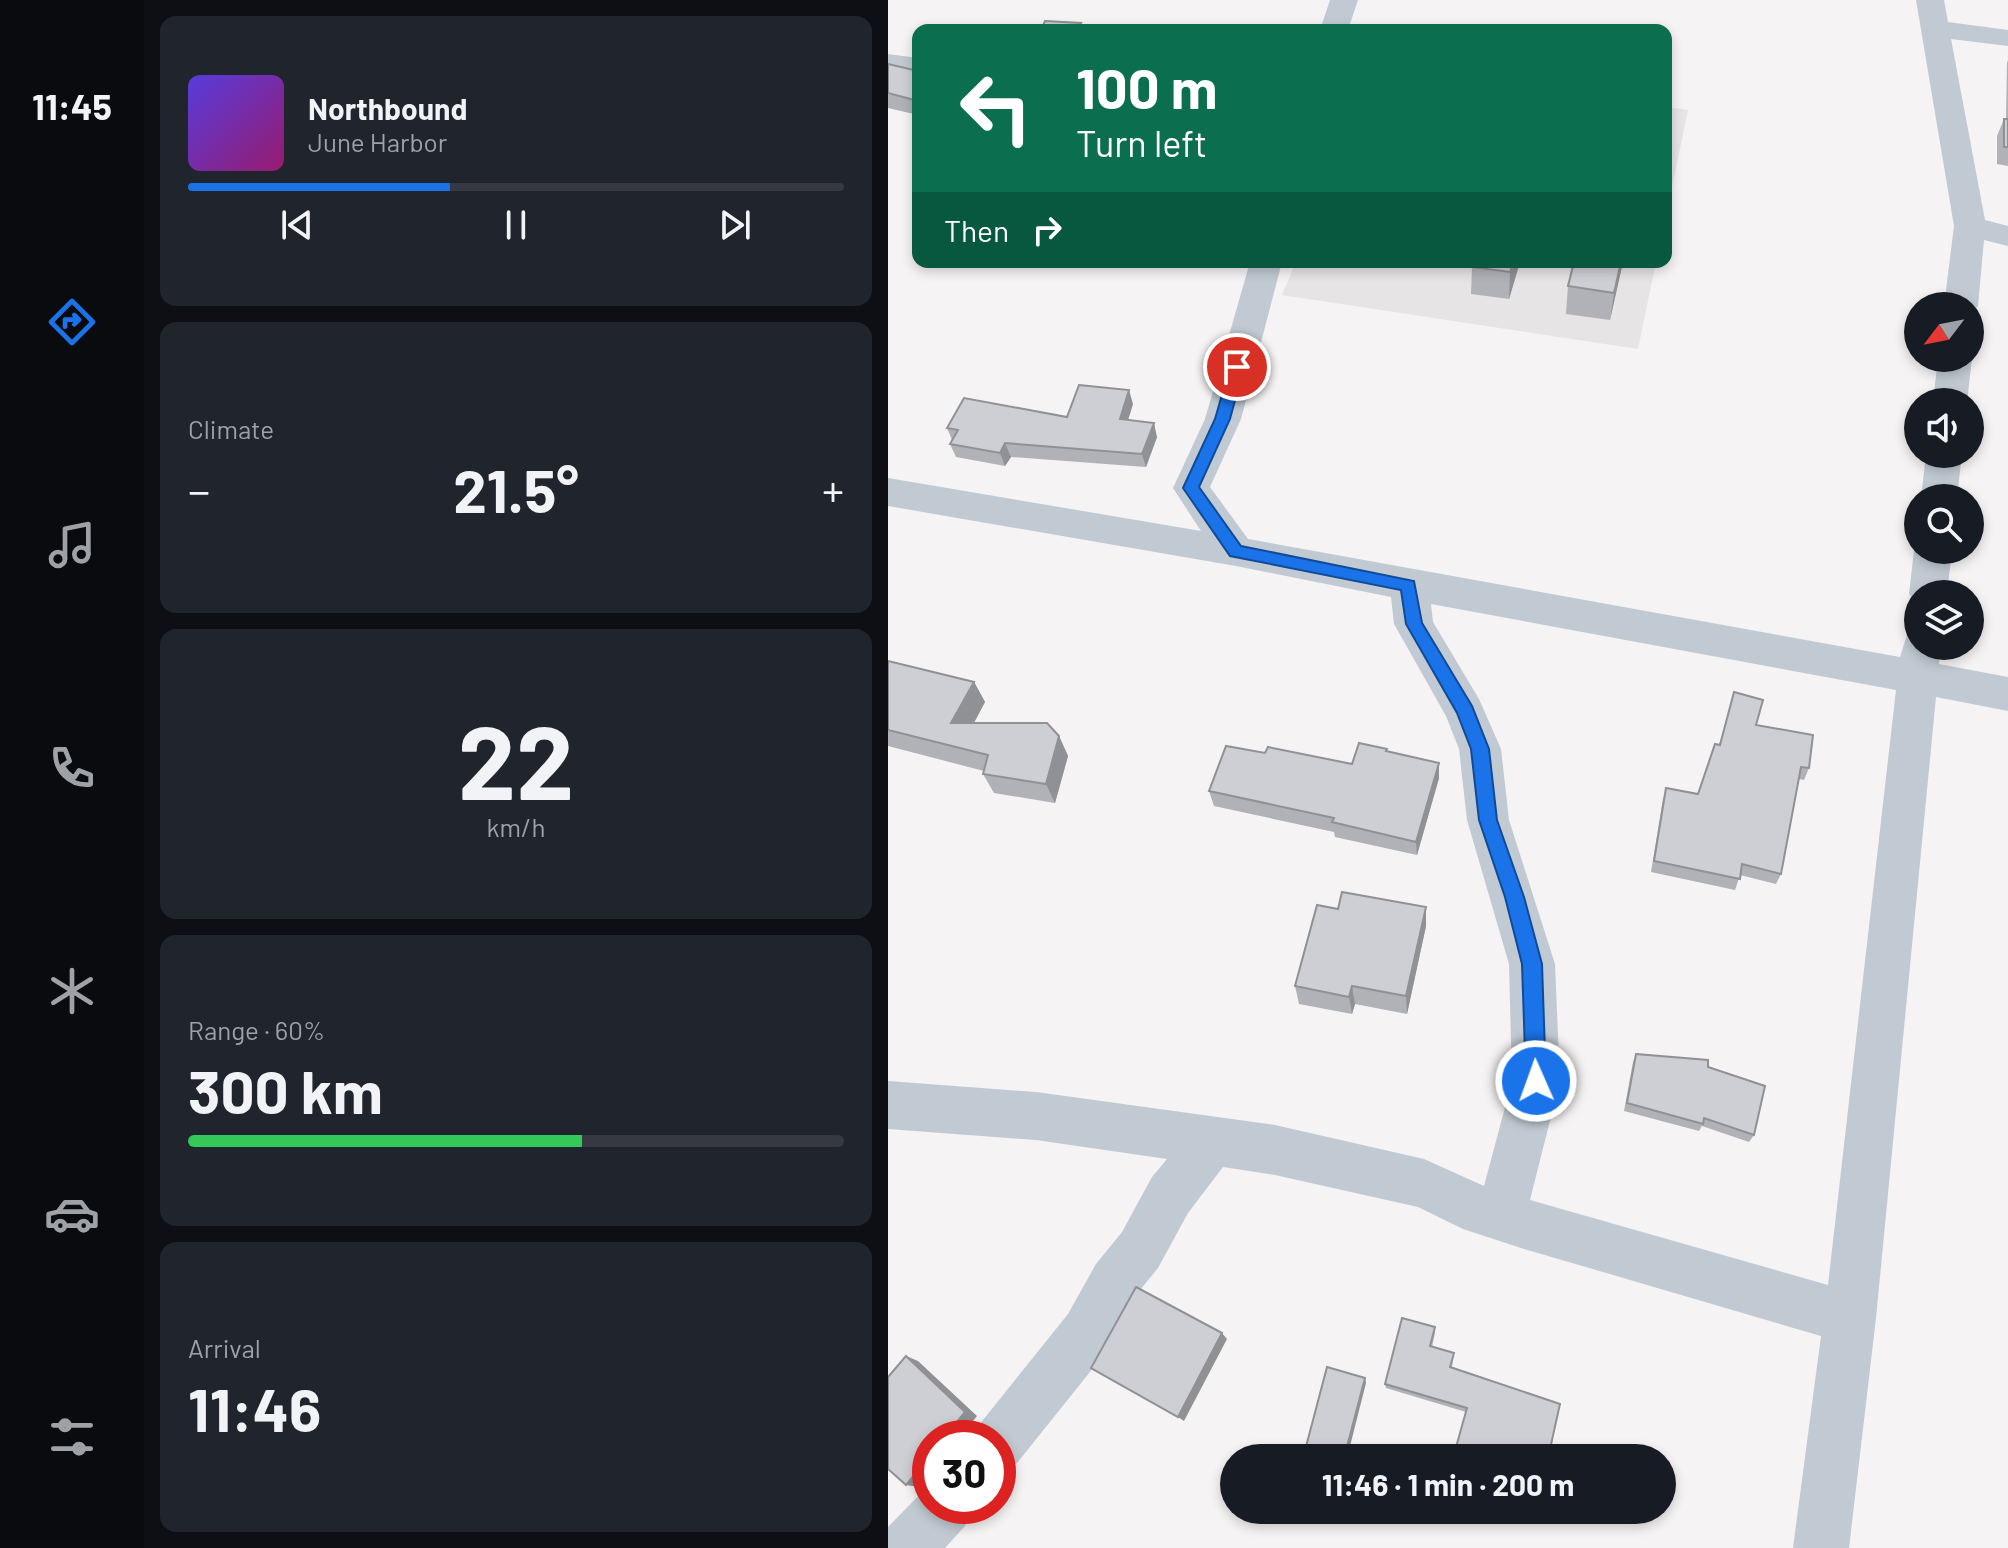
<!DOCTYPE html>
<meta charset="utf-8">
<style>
:root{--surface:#171b24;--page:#20242c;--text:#f1f3f6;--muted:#9ea1a6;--line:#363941;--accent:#1a73e8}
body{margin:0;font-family:Barlow,sans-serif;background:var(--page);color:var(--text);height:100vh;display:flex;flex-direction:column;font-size:30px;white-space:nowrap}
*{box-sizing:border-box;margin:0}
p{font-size:26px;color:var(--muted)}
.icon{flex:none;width:44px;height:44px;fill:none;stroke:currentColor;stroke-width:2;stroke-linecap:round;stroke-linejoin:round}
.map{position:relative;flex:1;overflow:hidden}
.panel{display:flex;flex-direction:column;gap:16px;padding:16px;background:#0d0f14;width:744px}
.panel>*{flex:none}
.top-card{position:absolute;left:24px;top:24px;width:760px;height:244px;border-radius:16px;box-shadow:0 4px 12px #0003;background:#0b6e4f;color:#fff;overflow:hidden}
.needle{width:52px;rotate:238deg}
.tools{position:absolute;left:1016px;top:292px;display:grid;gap:16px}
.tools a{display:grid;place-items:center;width:80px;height:80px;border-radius:50%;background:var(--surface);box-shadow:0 4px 12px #0003;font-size:40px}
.speed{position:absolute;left:24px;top:1420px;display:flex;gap:16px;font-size:40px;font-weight:700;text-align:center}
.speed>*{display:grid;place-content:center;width:104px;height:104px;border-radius:50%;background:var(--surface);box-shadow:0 4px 12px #0003;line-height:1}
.speed .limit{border:12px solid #d22;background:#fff;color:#111}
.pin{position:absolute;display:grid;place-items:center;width:68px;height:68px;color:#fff;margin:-34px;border:4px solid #fff;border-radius:50%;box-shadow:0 2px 8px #0007}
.me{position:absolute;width:88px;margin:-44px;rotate:358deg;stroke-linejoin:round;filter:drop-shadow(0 0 6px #0008)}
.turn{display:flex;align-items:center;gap:28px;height:168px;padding:0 32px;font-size:36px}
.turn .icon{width:104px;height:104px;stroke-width:2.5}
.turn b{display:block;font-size:56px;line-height:68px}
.then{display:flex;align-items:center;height:76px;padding:0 32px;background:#0003;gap:16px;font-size:30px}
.big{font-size:60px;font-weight:700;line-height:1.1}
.panel .tile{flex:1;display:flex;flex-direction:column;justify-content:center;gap:12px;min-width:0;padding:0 28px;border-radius:16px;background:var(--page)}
.panel .dial{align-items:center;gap:0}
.dial b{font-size:104px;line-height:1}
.song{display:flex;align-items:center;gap:24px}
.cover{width:96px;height:96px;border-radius:12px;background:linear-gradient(135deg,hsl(250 70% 55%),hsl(320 70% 35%))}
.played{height:8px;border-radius:4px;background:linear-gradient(90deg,var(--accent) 40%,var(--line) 40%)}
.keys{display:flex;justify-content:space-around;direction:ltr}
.heat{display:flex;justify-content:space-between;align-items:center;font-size:44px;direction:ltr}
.charge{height:12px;border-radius:6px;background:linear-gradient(90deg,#34c759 60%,var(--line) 0)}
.trip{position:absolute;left:332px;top:1444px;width:456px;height:80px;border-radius:40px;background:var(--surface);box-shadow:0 4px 12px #0003;font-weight:700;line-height:80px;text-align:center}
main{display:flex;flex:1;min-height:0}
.tab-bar{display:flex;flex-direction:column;width:144px;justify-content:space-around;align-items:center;background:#090b0e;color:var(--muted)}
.tab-bar .icon{width:56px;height:56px}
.tab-bar .selected{color:var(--accent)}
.tab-bar b{font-size:36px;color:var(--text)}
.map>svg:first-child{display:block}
.education{fill:#e6e4e5}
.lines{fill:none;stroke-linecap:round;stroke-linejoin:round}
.street{fill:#c1cad2;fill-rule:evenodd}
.wall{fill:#b0b2b7}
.shaded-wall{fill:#909195}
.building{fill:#cdcfd5;stroke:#909195;stroke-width:2}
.route{fill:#1a73e8;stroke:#114b97;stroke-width:2}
</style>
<main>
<nav class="tab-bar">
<b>11:45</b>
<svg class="icon selected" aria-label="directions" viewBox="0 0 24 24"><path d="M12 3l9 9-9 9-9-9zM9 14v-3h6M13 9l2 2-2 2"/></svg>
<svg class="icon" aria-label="music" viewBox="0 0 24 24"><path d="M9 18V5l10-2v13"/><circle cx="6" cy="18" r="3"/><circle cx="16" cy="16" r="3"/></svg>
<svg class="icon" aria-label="phone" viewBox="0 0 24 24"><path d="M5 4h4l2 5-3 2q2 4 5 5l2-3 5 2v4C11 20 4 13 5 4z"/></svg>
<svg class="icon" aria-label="climate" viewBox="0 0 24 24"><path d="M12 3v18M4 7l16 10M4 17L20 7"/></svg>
<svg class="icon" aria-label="car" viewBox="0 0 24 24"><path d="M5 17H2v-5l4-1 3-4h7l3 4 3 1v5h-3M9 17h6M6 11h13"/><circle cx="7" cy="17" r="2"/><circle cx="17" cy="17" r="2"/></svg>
<svg class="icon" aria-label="filters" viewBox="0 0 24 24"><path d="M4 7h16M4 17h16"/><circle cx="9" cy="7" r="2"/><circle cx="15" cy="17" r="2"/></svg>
</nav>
<section class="panel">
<div class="tile">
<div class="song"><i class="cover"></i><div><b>Northbound</b><p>June Harbor</p></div></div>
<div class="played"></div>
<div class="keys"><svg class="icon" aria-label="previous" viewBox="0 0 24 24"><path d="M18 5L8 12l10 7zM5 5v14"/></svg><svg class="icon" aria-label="pause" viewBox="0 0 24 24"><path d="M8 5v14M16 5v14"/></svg><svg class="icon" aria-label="next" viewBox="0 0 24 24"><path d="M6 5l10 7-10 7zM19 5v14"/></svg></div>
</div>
<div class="tile"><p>Climate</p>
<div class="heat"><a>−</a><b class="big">21.5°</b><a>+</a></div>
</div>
<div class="tile dial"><b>22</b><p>km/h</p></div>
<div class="tile"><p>Range · 60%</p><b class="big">300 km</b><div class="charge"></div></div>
<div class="tile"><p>Arrival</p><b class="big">11:46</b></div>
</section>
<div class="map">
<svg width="1120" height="1548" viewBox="0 0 1120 1548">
<rect width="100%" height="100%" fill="#f5f3f3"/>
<path class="education" d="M 778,107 L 800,110 L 778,216 Z
M 408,262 L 768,262 L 750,349 L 394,295 Z"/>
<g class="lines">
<path class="street" d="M 442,0 L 470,0 L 460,30 L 432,30 Z
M 1028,0 L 1056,0 L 1060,22 L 1120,30 L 1120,46 L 1063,39 L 1097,220 L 1120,226 L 1120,246 L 1096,240 L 1090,306 L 1082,315 L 1082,306 L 1056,306 L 1066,226 Z
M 0,54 L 30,58 L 30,76 L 0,72 Z
M 362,262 L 394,262 L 353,419 L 322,487 L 360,539 L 1012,657 L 1019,635 L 1030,631 L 1030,646 L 1053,646 L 1051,664 L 1120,677 L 1120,711 L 1048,697 L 988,1318 L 961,1548 L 905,1548 L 933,1336 L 633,1248 L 575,1229 L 530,1207 L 387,1175 L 335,1167 L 300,1213 L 270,1268 L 244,1300 L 218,1352 L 129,1463 L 110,1471 L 110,1438 L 85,1438 L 91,1425 L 180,1314 L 208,1264 L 234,1232 L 264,1177 L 279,1159 L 148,1140 L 0,1129 L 0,1081 L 148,1092 L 387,1125 L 536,1159 L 596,1186 L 624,1081 L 621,964 L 579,820 L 571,749 L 558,716 L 506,624 L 503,597 L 348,566 L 0,506 L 0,478 L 313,531 L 285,488 L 317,419 ZM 543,604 L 1008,690 L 940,1285 L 642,1200 L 672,1081 L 667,964 L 621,820 L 613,749 L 591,699 L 545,622 Z
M 1082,355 L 1084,358 L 1079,402 L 1045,402 L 1050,358 L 1082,358 Z
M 1038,454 L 1074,454 L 1069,498 L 1033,498 Z
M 1030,543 L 1030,550 L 1064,550 L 1059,594 L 1030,594 L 1030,606 L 1021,594 L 1026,550 Z
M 42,1484 L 42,1506 L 85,1506 L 77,1526 L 57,1548 L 0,1548 L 0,1527 Z"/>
</g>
<path class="wall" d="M 1120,60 L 1120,166 L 1109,164 L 1109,136 L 1116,119 L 1118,119 L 1119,63 Z
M 0,64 L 30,71 L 30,115 L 0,108 Z
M 585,262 L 632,262 L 621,299 L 583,294 L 584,267 Z
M 735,262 L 722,320 L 678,314 L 680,286 Z
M 245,404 L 240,420 L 269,437 L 258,467 L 123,457 L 117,466 L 68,457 L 62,444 L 64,440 L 59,428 L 179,417 Z
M 0,661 L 86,682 L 97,702 L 86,723 L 171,736 L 180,756 L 167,803 L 106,793 L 95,774 L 96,771 L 0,746 Z
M 846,692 L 868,725 L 921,768 L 916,780 L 911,779 L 893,874 L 888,884 L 852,875 L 847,890 L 763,872 L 775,799 L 778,788 L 810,794 L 831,745 Z
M 499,749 L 499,752 L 551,778 L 529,855 L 447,837 L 446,832 L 326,806 L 321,791 L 464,764 Z
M 538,926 L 519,1014 L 467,1004 L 464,1014 L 411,1004 L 407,986 Z
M 748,1054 L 820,1067 L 866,1135 L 861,1142 L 814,1126 L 811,1131 L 736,1111 L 745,1062 Z
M 547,1327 L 547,1333 L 544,1347 L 566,1353 L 564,1367 L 672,1404 L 578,1412 L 498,1388 L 497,1384 Z
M 575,1510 L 597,1510 L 595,1517 Z"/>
<path class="shaded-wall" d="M 625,262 L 632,262 L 621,299 L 622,272 Z
M 733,262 L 735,262 L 722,320 L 726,293 Z
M 241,390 L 245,404 L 236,432 L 232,419 Z
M 266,423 L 269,437 L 258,467 L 254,454 Z
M 117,443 L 123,457 L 117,466 L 112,453 Z
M 86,682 L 97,702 L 75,743 L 63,723 Z
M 171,736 L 180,756 L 167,803 L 158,784 Z
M 551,763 L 551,778 L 529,855 L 528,842 Z
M 538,907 L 538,926 L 519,1014 L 518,996 Z
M 464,986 L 467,1004 L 464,1014 L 461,997 Z
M 334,1333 L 339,1339 L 296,1421 L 290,1417 Z
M 18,1356 L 30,1361 L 89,1416 L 71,1438 L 56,1438 Z
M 477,1378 L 478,1383 L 459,1458 L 456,1458 Z
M 42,1455 L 42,1474 L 31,1487 L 18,1485 Z"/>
<path class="building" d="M 157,21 L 193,23 L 189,30 L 153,30 Z
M 0,64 L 30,71 L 30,101 L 0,93 Z
M 1116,119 L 1120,119 L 1120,147 L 1116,147 Z
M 585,262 L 625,262 L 622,272 L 584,267 Z
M 686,262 L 733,262 L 726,293 L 680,286 Z
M 191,385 L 241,390 L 232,419 L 266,423 L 254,454 L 117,443 L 112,453 L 62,444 L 70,430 L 59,428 L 76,398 L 179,417 Z
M 0,661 L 86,682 L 63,723 L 159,723 L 171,736 L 158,784 L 95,774 L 100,755 L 0,730 Z
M 846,692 L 875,700 L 868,725 L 925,735 L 921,768 L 913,767 L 893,874 L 854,864 L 852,879 L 766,861 L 778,788 L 810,794 L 827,744 L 832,745 Z
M 471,743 L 499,749 L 498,751 L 551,763 L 528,842 L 444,822 L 446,818 L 321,791 L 338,746 L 377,753 L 380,747 L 464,764 Z
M 454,892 L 538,907 L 518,996 L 464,986 L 461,997 L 407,986 L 429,905 L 450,909 Z
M 748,1054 L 820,1060 L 820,1067 L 877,1086 L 866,1135 L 816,1118 L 815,1124 L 739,1103 Z
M 248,1287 L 334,1333 L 290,1417 L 203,1368 Z
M 514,1318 L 547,1327 L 542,1346 L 566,1353 L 562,1367 L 672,1404 L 660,1458 L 565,1458 L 579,1408 L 497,1384 Z
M 18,1356 L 77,1412 L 56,1438 L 42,1438 L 42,1455 L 18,1485 L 0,1469 L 0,1377 Z
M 439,1367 L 477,1378 L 456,1458 L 415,1458 Z
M 580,1510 L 597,1510 L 596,1515 Z"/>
<path class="route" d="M 349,362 L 356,367 L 342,419 L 311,487 L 353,546 L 526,581 L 534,623 L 584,706 L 601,749 L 609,820 L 636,897 L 654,964 L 658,1081 L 655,1088 L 648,1091 L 641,1088 L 638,1081 L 634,964 L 617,897 L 591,820 L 583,749 L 569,713 L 518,624 L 513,590 L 342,556 L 295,488 L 327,419 L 342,367 Z"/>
</svg>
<div class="tools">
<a><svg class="needle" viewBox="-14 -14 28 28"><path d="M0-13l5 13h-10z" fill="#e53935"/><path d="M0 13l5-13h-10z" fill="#9ea1a6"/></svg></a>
<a><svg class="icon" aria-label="sound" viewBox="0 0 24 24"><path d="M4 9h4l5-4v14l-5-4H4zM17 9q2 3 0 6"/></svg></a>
<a><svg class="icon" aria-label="search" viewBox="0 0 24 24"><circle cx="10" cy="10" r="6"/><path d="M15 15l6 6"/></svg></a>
<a><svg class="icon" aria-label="layers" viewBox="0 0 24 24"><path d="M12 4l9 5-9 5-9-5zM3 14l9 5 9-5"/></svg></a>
</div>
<div class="speed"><div class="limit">30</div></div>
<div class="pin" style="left:349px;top:367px;background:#d93025"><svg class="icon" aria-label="arrive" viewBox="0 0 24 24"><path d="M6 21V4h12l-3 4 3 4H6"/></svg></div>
<svg class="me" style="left:648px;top:1081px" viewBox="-20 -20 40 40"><circle r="17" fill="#1a73e8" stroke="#fff" stroke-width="3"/><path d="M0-11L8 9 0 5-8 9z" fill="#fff"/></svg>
<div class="trip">11:46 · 1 min · 200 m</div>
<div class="top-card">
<div class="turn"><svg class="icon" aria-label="left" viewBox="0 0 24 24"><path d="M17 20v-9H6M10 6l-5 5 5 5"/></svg><div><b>100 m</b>Turn left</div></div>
<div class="then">Then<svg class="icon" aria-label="right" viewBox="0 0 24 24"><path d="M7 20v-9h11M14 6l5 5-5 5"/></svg></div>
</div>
</div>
</main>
